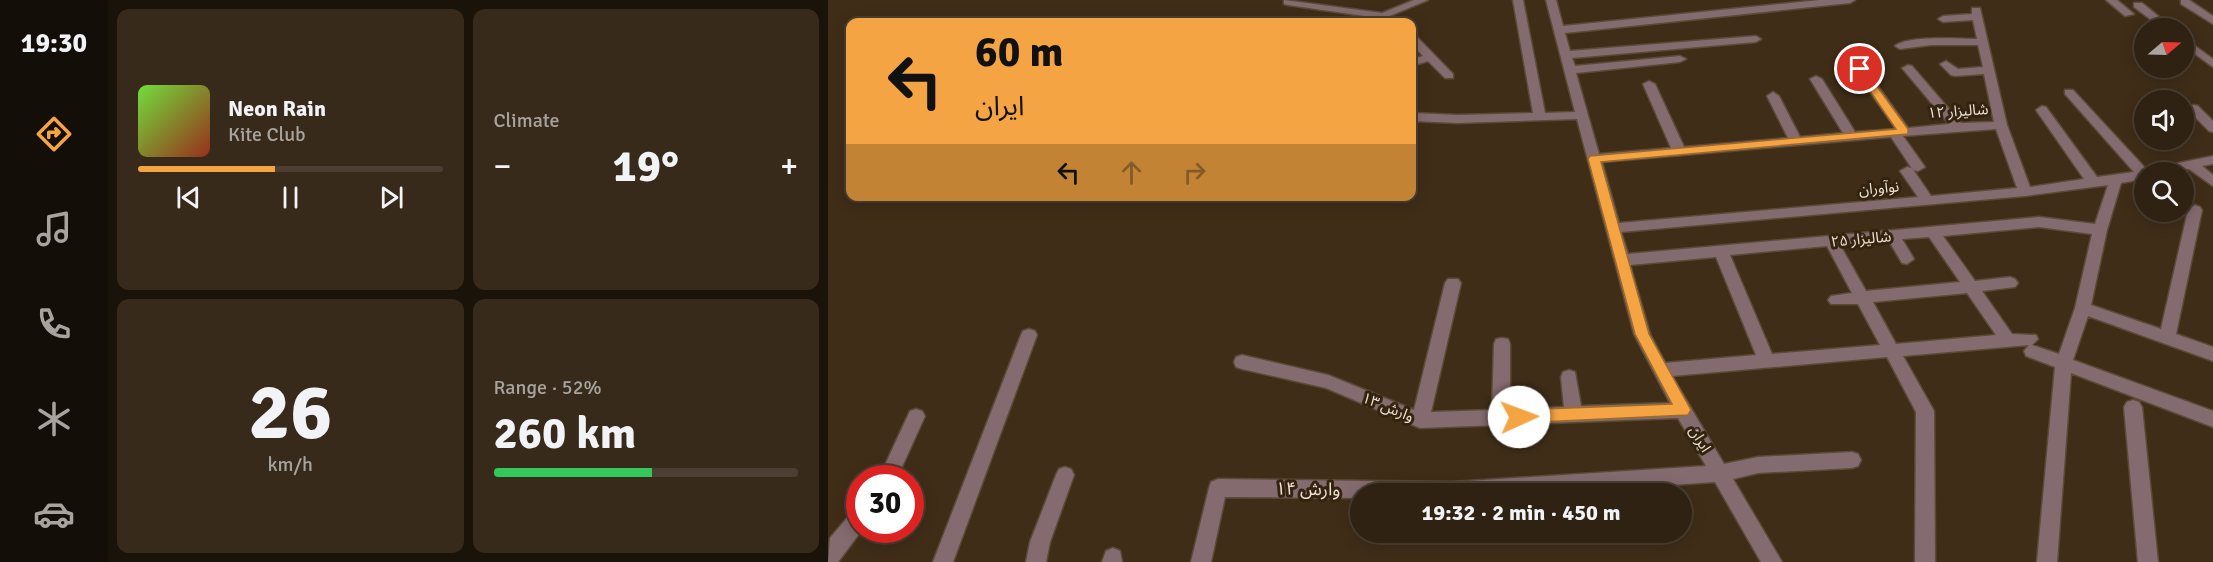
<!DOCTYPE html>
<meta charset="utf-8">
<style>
:root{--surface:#2f2212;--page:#372a1b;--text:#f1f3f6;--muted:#a7a49f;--line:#4a3f32;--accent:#f4a443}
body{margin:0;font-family:Signika,"Noto Sans Arabic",sans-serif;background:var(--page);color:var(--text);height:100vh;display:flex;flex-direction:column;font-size:22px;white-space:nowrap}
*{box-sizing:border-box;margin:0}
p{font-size:20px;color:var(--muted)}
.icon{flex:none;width:33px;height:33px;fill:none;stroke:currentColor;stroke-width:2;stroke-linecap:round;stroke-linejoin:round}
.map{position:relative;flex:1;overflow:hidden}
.sheet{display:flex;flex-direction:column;gap:9px;padding:9px;background:#1a130a;width:720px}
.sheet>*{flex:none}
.banner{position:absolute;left:18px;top:18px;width:570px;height:183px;border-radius:12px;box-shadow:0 3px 15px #0003,0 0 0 2px var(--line);background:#f4a443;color:#111;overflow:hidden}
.needle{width:39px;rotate:71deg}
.fabs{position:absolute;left:1306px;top:18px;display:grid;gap:12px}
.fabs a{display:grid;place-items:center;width:60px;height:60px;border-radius:50%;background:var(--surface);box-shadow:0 3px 15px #0003,0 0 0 2px var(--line);font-size:30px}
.speed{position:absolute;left:18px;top:465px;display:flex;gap:12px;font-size:30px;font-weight:700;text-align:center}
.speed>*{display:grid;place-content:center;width:78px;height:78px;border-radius:50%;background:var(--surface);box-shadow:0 3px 15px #0003,0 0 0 2px var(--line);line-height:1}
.speed .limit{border:9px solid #d22;background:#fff;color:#111}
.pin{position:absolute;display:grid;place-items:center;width:51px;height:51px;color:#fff;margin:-26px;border:3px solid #fff;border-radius:50%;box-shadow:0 2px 6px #0007}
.me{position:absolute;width:66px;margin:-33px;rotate:88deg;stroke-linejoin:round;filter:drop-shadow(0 0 4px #0008)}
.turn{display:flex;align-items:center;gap:21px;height:126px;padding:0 30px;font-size:27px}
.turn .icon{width:78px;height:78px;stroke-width:2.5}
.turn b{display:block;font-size:42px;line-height:51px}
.lanes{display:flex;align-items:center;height:57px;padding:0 30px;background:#0003;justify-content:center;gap:30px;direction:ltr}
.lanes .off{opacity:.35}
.big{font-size:45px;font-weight:800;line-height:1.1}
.sheet .tile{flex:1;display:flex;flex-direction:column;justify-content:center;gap:9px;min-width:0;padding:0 21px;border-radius:12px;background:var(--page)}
.sheet .dial{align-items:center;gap:0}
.dial b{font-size:78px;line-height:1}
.song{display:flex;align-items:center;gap:18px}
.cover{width:72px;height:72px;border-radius:9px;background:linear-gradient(135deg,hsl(100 70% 55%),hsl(10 70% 35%))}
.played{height:6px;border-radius:3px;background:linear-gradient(90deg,var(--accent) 45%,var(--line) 45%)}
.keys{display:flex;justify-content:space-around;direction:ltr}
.heat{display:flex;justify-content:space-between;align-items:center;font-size:33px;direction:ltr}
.charge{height:9px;border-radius:4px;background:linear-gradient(90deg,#34c759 52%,var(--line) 0)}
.sheet .tiles{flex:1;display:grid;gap:9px;grid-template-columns:repeat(2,1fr)}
.trip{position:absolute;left:522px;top:483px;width:342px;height:60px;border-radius:30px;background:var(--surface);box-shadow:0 3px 15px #0003,0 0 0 2px var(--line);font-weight:800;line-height:60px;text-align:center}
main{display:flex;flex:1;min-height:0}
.menu{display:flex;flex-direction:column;width:108px;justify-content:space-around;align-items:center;background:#130e07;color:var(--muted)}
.menu .icon{width:42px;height:42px}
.menu .on{color:var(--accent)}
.menu b{font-size:27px;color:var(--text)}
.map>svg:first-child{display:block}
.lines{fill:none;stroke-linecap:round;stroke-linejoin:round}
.minor-casing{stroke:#5b4a36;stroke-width:3}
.minor{fill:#846b70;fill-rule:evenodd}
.route{fill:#f4a443;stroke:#9f6b2c;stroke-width:1.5}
.labels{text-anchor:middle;stroke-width:6;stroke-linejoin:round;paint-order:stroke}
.street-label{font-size:15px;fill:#ece0d4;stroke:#34230e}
.near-street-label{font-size:18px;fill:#ece0d4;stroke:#34230e}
</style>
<main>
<nav class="menu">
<b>19:30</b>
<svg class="icon on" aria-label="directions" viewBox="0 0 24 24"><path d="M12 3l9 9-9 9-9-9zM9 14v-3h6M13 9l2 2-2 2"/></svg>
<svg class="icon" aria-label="music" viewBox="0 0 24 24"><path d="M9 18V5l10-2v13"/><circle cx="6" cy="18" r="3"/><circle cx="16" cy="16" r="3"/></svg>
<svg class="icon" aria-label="phone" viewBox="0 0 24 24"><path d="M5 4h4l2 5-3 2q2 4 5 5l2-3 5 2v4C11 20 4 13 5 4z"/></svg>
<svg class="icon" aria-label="climate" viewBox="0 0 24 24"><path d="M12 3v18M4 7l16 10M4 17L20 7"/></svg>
<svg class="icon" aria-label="car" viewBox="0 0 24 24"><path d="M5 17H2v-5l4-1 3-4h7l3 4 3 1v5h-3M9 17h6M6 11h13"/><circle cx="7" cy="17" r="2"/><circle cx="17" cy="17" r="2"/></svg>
</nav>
<section class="sheet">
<div class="tiles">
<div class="tile">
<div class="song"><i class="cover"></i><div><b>Neon Rain</b><p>Kite Club</p></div></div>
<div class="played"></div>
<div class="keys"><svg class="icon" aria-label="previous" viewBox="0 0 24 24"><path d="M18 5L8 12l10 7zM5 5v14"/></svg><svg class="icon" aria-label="pause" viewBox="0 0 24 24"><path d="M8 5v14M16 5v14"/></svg><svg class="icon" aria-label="next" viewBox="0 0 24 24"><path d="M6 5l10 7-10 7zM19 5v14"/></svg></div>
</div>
<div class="tile"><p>Climate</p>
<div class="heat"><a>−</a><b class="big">19°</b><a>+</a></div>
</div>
<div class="tile dial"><b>26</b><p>km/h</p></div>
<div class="tile"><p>Range · 52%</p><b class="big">260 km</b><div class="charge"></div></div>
</div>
</section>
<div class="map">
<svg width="1385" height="562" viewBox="0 0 1385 562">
<rect width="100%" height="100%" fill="#3f2d18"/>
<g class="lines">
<g class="minor-casing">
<path id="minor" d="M 456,0 L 554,13 L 586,0 L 600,0 L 547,22 L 543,21 L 543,17 L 460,5 L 456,4 Z
M 685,0 L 695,0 L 717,113 L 747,112 L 718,0 L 728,0 L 735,26 L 992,0 L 1027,0 L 1022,3 L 737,33 L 742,51 L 928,36 L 933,39 L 928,42 L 744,58 L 747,66 L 852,56 L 858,59 L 852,62 L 748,73 L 771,154 L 843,148 L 815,84 L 821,81 L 827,84 L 856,147 L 960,138 L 939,96 L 945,92 L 951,96 L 972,137 L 1015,133 L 982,79 L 988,76 L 994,79 L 1027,132 L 1068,129 L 1026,69 L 1032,66 L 1036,67 L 1080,128 L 1121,124 L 1074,68 L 1080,65 L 1084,66 L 1133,123 L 1166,122 L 1156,74 L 1127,76 L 1123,75 L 1112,64 L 1118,61 L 1130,69 L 1155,67 L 1150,45 L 1103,45 L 1072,49 L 1067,46 C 1081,35 1129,39 1149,39 L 1145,20 L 1115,22 L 1110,19 L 1115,16 L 1144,14 L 1144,8 L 1152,8 L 1179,125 L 1202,187 L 1256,179 L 1208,110 L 1214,106 L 1218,107 L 1269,177 L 1306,172 L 1237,94 L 1237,90 L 1245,90 L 1320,171 L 1326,168 L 1385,156 L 1385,164 L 1374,166 L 1385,175 L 1385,186 L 1361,169 L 1344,172 L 1317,172 L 1317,179 L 1293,183 L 1279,230 L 1263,305 L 1333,329 L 1360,210 L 1367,205 L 1372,207 L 1374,210 L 1348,334 L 1385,347 L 1385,361 L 1260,316 L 1245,360 L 1385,411 L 1385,427 L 1243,373 L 1229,562 L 1209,562 L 1227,367 L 1198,356 L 1196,351 L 1201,345 L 1075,356 L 1106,411 L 1107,562 L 1087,562 L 1088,412 L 1059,357 L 844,376 L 896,464 L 930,457 L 1024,452 L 1030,454 L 1033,460 L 1030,466 L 1024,468 L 930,473 L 905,479 L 954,562 L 933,562 L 887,482 L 714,494 L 532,494 L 532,498 L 397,497 L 383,562 L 363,562 L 381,488 L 383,482 L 390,479 L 624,482 L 878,466 L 850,418 L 592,428 L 498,388 L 414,369 L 408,367 L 406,362 L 408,357 L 414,355 L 500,375 L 586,410 L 617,283 L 620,279 L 630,279 L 633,283 L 603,412 L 664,410 L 666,344 L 668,339 L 674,338 L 680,339 L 682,344 L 682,409 L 736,407 L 733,377 L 735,372 L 741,370 L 747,372 L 753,406 L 842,403 L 806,334 L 749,119 L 630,123 L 584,121 L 584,113 L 630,115 L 705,113 ZM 1168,129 L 1189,188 L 1103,196 L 1084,168 L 1079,167 L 1072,171 L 1090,197 L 791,223 L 774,162 L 1063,137 L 1085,170 L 1090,171 L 1097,167 L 1075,136 ZM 1280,185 L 1267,224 L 1211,217 L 800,254 L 793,232 L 1197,196 ZM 1211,227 L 1264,234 L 1247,308 L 1231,354 L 1204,345 L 1210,339 L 1208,335 L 1184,334 L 1154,291 L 1187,287 L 1190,283 L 1187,279 L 1182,277 L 1147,281 L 1115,236 ZM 1101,237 L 1132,282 L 1038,291 L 1012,245 L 1061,241 L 1074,263 L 1079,264 L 1086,259 L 1074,239 ZM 999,246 L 1024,293 L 1003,296 L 1000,300 L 1003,304 L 1030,304 L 1052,345 L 944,354 L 902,255 ZM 888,257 L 928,355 L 837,363 L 822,334 L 802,265 ZM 1139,293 L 1168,335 L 1068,344 L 1045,302 Z
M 1278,0 L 1289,0 L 1306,14 L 1297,16 Z
M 1353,0 L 1361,0 L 1385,16 L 1385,24 L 1353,4 Z
M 1306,3 L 1314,3 L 1345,28 L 1334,28 L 1306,7 Z
M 584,35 L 588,36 L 625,74 L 625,78 L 617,78 L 600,61 L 584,66 L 584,59 L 595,56 L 584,44 Z
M 1356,38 L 1385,59 L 1385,67 L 1356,46 Z
M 1366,105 L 1370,106 L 1385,121 L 1385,132 L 1381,131 L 1362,112 L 1362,106 Z
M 201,329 L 207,331 L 209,335 L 125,562 L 105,562 L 193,335 L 195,331 Z
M 1305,400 L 1311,402 L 1314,407 L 1330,562 L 1310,562 L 1296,407 L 1299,402 Z
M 88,409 L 94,411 L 97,416 L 69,478 L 51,478 L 82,411 Z
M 237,467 L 243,469 L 246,475 L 222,542 L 218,562 L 198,562 L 202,542 L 228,475 L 231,469 Z
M 32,508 L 32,530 L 34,530 L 10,562 L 0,562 L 2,538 L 25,511 Z
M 285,548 L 292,551 L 294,562 L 274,562 L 278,551 Z"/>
</g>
<use href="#minor" class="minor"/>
</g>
<path class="route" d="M 1032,66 L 1035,67 L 1080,129 L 1080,134 L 773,162 L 821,334 L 863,410 L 860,415 L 691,423 L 685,421 L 683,417 L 685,412 L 691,410 L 844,404 L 807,334 L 760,159 L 762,156 L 1068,129 L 1027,69 Z"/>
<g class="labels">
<g class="street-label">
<text transform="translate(1130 111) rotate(-4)" y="5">شالیزار ۱۲</text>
<text transform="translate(1051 188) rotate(-5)" y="5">نوآوران</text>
<text transform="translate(1033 239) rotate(-5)" y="5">شالیزار ۲۵</text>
<text transform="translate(560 407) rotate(22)" y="5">وارش ۱۳</text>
<text transform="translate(872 439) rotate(59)" y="5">ایران</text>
</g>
<g class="near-street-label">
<text transform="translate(480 489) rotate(1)" y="6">وارش ۱۴</text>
</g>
</g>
</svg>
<div class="fabs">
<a><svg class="needle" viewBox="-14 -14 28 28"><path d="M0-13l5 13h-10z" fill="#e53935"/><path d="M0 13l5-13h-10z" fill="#a7a49f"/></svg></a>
<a><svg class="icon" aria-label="sound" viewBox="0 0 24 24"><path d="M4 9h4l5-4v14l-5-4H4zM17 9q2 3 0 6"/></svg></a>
<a><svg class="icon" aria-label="search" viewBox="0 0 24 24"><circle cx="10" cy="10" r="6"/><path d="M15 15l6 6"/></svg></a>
</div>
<div class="speed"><div class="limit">30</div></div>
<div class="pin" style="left:1032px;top:69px;background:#d93025"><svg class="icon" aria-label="arrive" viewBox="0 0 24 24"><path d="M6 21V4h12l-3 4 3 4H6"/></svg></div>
<svg class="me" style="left:691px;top:417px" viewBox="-20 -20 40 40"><circle r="19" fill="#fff"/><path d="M0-13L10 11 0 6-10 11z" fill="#f4a443"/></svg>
<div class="trip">19:32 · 2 min · 450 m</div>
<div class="banner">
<div class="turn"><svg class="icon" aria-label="left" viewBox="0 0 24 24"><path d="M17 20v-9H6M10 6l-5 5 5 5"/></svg><div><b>60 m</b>ایران</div></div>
<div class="lanes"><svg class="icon" aria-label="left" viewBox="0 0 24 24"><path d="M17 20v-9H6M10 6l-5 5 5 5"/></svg><svg class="icon off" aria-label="ahead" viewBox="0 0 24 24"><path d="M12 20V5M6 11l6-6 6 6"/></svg><svg class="icon off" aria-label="right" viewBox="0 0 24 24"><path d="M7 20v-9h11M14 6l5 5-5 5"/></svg></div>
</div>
</div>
</main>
